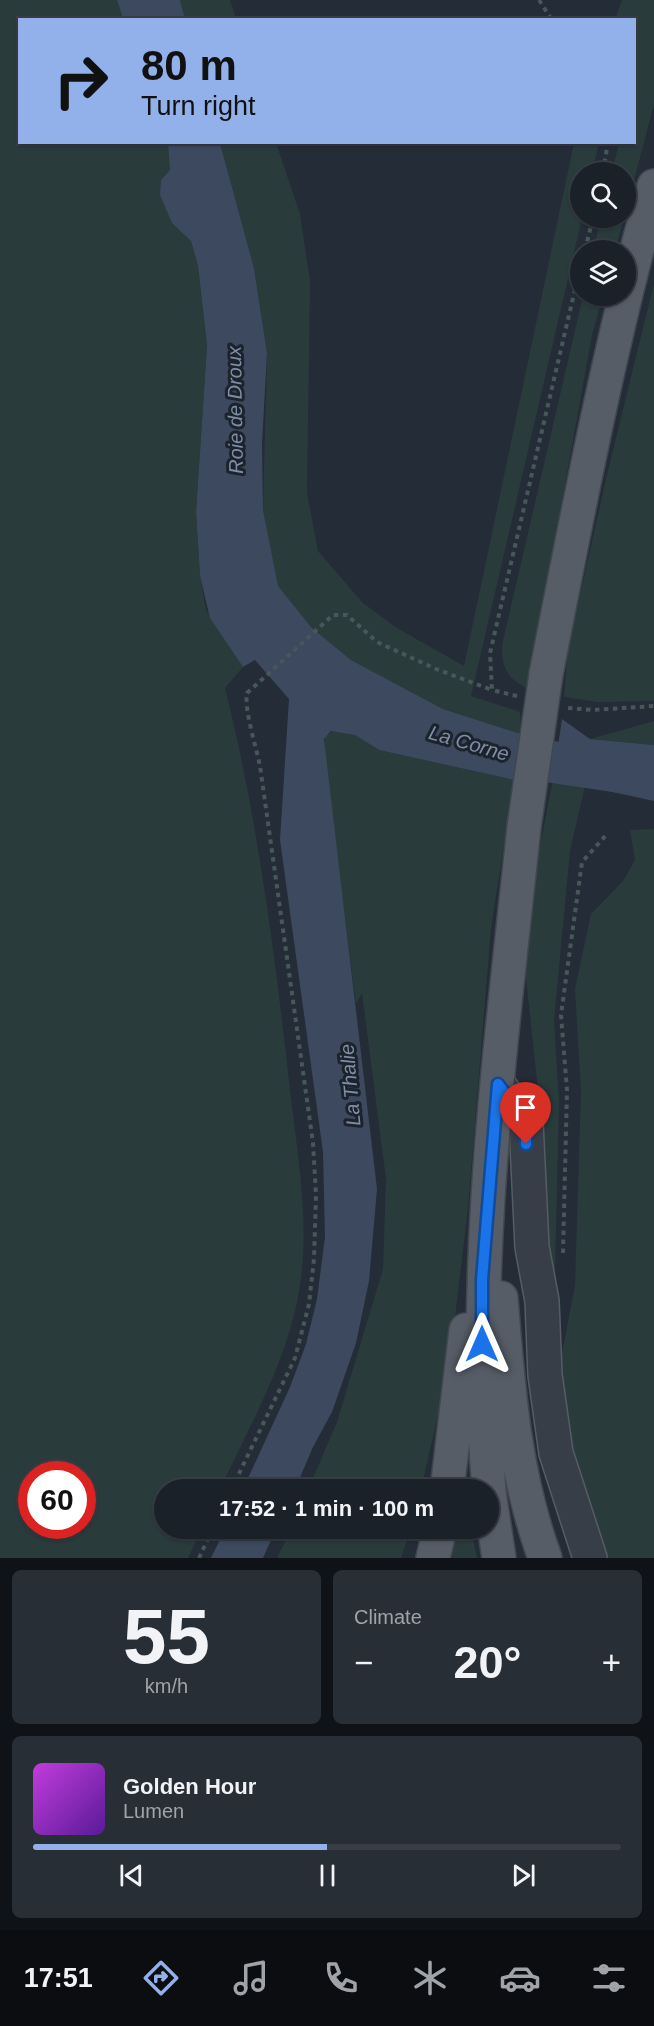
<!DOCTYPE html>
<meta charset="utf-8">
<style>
:root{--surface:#1b2129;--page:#282e35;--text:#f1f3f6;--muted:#a0a3a8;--line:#393e46;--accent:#92b0ea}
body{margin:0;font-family:Arial,sans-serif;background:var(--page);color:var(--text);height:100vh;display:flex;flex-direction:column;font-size:22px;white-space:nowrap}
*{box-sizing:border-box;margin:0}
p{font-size:20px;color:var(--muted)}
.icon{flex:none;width:33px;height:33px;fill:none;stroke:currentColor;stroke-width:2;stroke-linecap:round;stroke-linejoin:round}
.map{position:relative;height:1558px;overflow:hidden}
.sheet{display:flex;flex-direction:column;gap:12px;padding:12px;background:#0f1217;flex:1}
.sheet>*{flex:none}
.hud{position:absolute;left:18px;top:18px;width:618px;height:126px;border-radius:0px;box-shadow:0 2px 4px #0004,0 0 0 2px var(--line);background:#92b0ea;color:#111;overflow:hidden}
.buttons{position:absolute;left:570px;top:162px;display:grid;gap:12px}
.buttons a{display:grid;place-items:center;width:66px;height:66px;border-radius:50%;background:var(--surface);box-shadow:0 2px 4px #0004,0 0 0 2px var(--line);font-size:30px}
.speed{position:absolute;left:18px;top:1461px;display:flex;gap:12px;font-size:30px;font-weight:700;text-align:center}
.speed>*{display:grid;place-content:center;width:78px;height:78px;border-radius:50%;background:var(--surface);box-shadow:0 2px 4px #0004,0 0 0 2px var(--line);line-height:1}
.speed .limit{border:9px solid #d22;background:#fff;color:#111}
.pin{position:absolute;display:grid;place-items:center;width:51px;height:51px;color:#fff;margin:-62px -26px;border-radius:50% 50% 50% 0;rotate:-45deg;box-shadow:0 0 6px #0007}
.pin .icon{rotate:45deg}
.me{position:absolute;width:66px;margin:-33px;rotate:0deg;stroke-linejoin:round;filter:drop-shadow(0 0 4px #0008)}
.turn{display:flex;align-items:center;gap:21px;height:126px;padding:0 24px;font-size:27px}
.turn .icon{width:78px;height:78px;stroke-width:2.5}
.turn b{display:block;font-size:42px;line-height:51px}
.big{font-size:45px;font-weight:700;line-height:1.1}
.sheet .tile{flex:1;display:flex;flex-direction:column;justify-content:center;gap:9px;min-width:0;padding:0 21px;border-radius:9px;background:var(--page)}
.sheet .dial{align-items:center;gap:0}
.dial b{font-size:78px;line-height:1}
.song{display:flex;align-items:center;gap:18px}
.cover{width:72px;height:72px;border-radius:9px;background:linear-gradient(135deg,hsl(290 70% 55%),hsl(270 70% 35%))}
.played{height:6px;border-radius:3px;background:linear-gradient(90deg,var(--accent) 50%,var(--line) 50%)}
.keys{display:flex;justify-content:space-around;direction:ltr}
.heat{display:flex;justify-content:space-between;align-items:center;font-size:33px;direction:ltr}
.sheet .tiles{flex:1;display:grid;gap:12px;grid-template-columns:1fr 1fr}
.tile:last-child{grid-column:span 2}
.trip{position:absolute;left:154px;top:1479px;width:345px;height:60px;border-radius:30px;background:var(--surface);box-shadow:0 2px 4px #0004,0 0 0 2px var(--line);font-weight:700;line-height:60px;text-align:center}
.tab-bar{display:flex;height:96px;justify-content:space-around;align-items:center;background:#0b0d10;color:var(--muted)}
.tab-bar .icon{width:42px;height:42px}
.tab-bar .selected{color:var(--accent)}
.tab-bar b{font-size:27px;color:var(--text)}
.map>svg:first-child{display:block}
.green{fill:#2a3b3c;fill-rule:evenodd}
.water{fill:#3c495e}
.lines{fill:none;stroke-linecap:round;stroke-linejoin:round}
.river{stroke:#3c495e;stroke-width:42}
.minor-casing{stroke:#565c65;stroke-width:36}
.major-casing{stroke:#414750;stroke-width:36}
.path{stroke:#485759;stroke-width:4;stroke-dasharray:4.5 4.5;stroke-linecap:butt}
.minor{stroke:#383e48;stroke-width:33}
.major{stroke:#565d67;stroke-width:33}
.major-bridge-casing{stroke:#414750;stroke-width:36;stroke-linecap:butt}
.major-bridge{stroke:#565d67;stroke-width:33}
.route-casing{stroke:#114b97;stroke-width:15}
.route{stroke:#1a73e8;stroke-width:10}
.labels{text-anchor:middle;stroke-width:6;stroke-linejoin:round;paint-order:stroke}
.water-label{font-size:20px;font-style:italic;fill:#7e8ea8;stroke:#1d232c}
</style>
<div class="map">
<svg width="654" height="1558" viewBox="0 0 654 1558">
<rect width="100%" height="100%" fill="#242c37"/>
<path class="green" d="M 0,0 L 117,0 L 123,19 L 20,20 L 20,142 L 168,143 L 171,170 L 185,233 L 191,241 L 198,266 L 207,348 L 196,512 L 200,576 L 206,610 L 243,667 L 225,688 C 258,819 275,956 290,1090 C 298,1160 312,1232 297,1302 C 283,1368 249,1428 220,1489 L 165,1490 L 165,1528 L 202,1529 L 188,1558 L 0,1558 ZM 32,1474 L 82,1474 L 82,1526 L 32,1526 Z
M 180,0 L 230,0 L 236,19 L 185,19 Z
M 622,0 L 654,0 L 654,104 L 626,211 L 626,172 L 612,172 L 619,143 L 634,142 L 634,20 L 615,19 Z
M 220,143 L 276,143 L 300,214 L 310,281 L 307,493 L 318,551 L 363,603 L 397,628 L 464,666 L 574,143 L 599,143 L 592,172 L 580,172 L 582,218 L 471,696 L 520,712 L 521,734 L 443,709 L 351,660 L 311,627 L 277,586 L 263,510 L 267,353 L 254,268 Z
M 601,218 L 624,218 L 615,250 L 593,250 Z
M 654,283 L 654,701 L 597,702 L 564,697 L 568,649 L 606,479 Z
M 583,296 L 603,296 L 592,335 L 528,689 C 507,678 502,669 502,645 Z
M 654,721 L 654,745 L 590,739 Z
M 334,730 L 355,735 L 379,750 L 514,780 L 491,928 L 468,1208 L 449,1367 L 421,1489 L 308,1490 L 337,1422 L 383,1269 L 386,1179 L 362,993 L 356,1004 L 324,751 L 325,737 Z
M 553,779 L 585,786 L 570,851 L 554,1020 L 559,1102 L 555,1273 L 550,1296 L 538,1178 L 539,1100 L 522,940 Z
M 654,829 L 654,1558 L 603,1558 L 576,1466 L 560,1364 L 575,1285 L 581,1091 L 575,989 L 591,914 L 623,881 L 635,860 L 630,830 Z
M 291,1529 L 291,1528 L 411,1529 L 401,1558 L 277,1558 Z
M 452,1529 L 471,1529 L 477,1558 L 444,1558 Z"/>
<path class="water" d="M 117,0 L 180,0 L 185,19 L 123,19 Z
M 168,143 L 220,143 L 254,268 L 267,353 L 262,444 L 263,510 L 278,586 L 311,627 L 351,660 L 443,709 L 521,734 L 514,780 L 379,750 L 355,735 L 331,731 L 324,739 L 377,1189 L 369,1281 L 356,1343 L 332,1412 L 313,1447 L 295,1489 L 243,1489 L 290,1387 L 306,1344 L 317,1299 L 325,1237 L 323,1152 L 280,840 L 289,699 L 255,660 L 243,667 L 210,618 L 200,576 L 196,512 L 207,346 L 198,266 L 191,241 L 172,223 L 160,195 L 161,180 L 170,170 Z
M 562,719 L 590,739 L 654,745 L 654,801 L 553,779 Z
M 225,1529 L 225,1528 L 276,1529 L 263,1558 L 211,1558 Z"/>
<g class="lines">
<path class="river" d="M 492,753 L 654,777"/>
<g class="minor-casing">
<path id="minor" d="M 498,1084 L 526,1122 L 532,1247 L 542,1301 L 545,1375 L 556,1453 L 590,1558"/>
</g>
<g class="major-casing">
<path id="major" d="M 546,674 C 578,511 609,347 654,186
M 501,1298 C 508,1386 514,1474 545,1558
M 447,1490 L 466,1330
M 489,1490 C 470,1268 501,1047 524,827
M 489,1492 L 499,1558
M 433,1558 L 440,1528"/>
</g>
<path class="path" d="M 539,0 L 552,20
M 603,172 L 608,142
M 585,250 L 593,218
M 517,696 L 492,690 L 490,653 L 580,268
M 568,708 L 593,710 L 654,706
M 563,1253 L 567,1090 L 561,1015 L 582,862 L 607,834
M 231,1490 L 295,1358 L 309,1304 L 314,1259 L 316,1195 L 313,1143 L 260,766 C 256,746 244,710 247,693 L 333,615 L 347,615 L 377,642 L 436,669 L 492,690
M 199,1558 L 213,1528"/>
<use href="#minor" class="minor"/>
<use href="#major" class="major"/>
<g class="major-bridge-casing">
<path id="major-bridge" d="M 524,827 L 546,674"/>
</g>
<use href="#major-bridge" class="major-bridge"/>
</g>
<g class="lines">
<g class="route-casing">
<path id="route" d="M 482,1344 L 482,1280 L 498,1084 L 526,1122 L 526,1144"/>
</g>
<use href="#route" class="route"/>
</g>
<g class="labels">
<g class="water-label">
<text transform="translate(235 410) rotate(-91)" y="7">Roie de Droux</text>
<text transform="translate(469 743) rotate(16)" y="7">La Corne</text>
<text transform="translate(350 1085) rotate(-95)" y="7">La Thalie</text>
</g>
</g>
</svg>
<div class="buttons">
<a><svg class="icon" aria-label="search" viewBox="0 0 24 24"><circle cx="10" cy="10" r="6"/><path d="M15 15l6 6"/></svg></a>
<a><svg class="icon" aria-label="layers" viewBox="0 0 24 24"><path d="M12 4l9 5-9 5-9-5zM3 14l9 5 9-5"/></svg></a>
</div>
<div class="speed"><div class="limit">60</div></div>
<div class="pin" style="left:526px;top:1144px;background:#d93025"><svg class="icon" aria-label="arrive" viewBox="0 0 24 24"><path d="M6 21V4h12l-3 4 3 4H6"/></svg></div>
<svg class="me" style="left:482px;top:1344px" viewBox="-20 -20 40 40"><path d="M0-17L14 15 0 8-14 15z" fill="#1a73e8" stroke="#fff" stroke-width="4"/></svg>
<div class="trip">17:52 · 1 min · 100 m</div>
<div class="hud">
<div class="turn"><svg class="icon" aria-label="right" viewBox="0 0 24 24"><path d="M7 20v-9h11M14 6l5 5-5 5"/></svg><div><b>80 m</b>Turn right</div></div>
</div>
</div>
<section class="sheet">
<div class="tiles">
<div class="tile dial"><b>55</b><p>km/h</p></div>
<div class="tile"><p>Climate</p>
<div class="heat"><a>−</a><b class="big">20°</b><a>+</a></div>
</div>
<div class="tile">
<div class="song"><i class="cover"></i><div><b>Golden Hour</b><p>Lumen</p></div></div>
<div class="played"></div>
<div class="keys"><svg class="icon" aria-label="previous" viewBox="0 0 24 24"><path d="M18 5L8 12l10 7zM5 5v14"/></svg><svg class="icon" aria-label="pause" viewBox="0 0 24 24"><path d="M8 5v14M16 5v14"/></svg><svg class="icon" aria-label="next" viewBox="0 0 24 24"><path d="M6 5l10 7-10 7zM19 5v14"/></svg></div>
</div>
</div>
</section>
<nav class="tab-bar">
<b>17:51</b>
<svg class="icon selected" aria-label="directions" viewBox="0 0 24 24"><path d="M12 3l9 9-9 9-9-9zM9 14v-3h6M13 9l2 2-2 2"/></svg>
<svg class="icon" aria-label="music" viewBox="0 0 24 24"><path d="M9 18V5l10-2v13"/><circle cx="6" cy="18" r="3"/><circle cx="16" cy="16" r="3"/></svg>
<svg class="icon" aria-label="phone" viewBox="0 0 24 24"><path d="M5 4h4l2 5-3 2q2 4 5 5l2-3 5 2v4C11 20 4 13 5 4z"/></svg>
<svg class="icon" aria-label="climate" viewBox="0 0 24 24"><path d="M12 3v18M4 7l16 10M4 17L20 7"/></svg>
<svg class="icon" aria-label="car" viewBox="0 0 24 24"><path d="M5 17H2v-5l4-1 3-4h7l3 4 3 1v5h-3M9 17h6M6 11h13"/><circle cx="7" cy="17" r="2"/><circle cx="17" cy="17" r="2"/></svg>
<svg class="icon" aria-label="filters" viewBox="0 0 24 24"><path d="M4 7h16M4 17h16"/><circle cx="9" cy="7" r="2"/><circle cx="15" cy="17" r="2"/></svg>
</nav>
